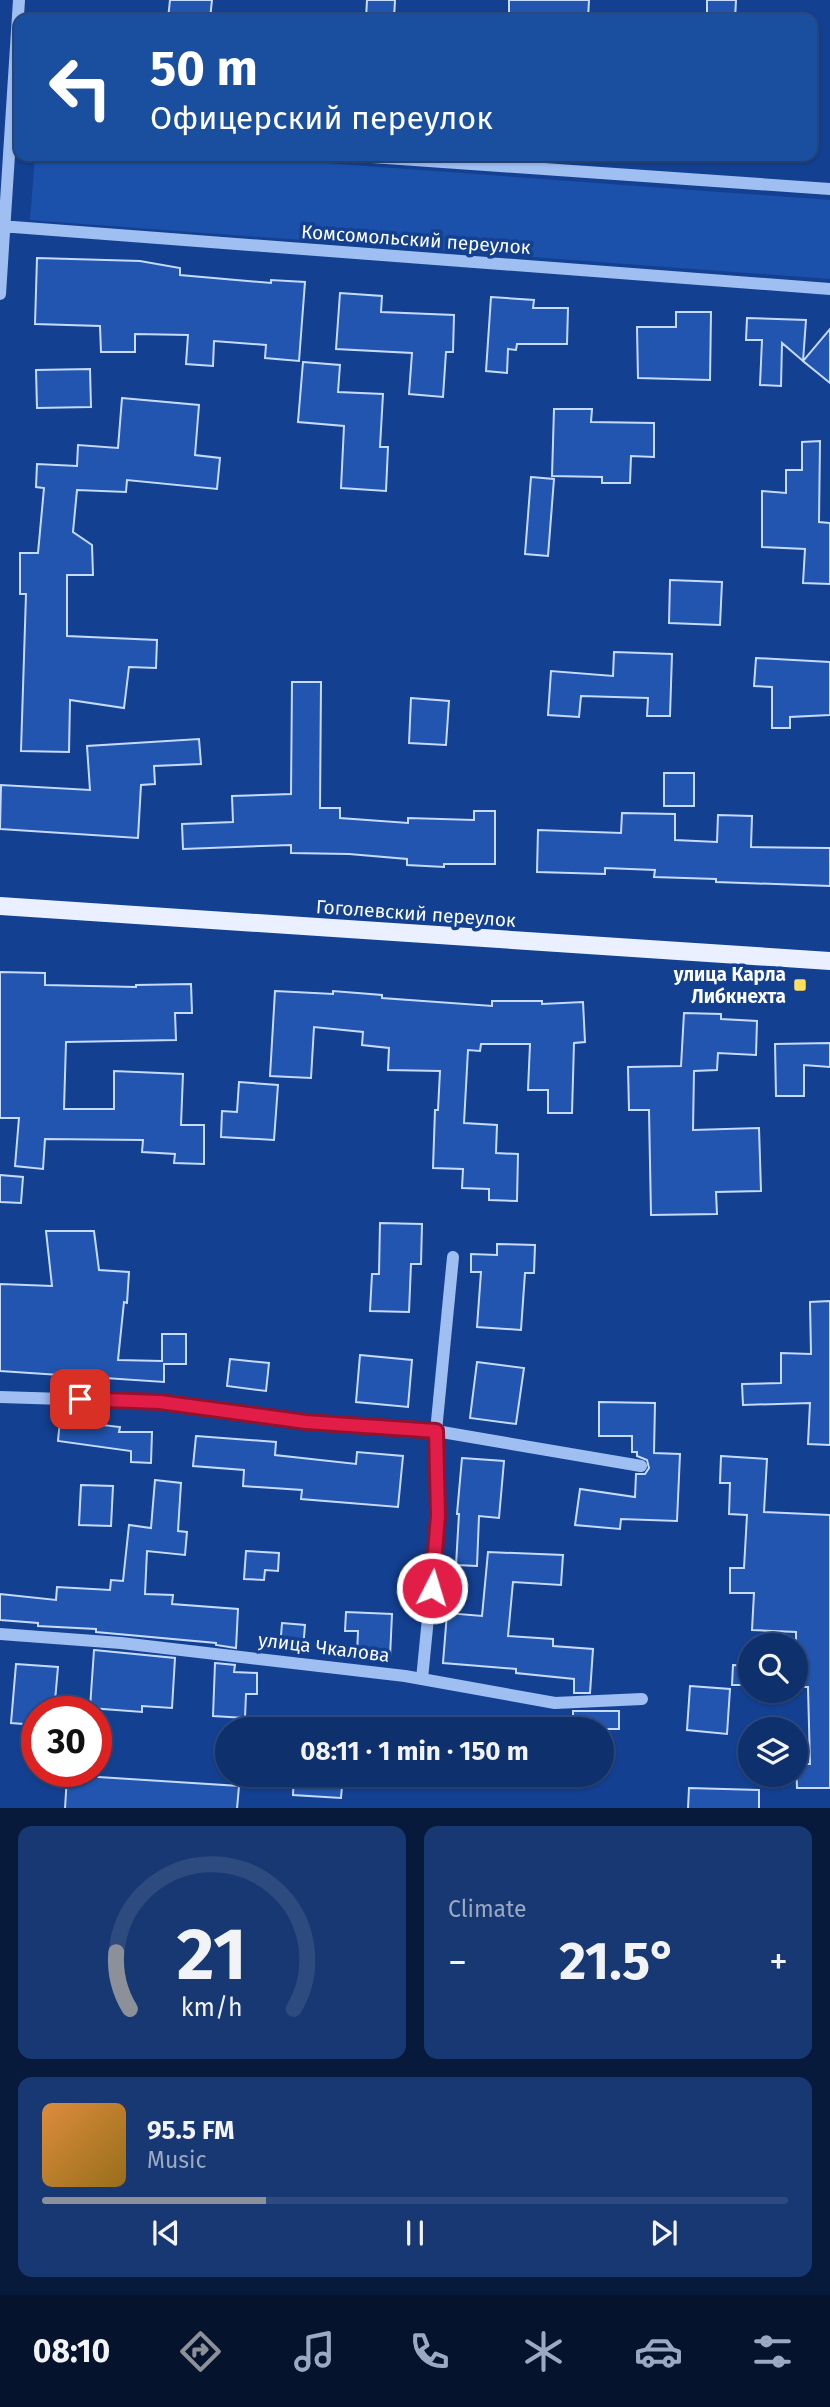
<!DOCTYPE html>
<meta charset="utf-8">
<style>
:root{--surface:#0e306d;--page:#173872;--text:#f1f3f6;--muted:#9ba9c2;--line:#2e4b80;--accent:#8c9099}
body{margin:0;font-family:"Fira Sans",sans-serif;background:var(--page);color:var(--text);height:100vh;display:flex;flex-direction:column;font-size:26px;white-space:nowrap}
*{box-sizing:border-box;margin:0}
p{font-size:23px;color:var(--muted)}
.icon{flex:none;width:38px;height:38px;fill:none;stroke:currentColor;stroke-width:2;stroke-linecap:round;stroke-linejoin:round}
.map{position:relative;height:1808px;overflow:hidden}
.panel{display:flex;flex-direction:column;gap:18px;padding:18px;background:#081a3c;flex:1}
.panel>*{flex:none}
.hud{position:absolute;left:14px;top:14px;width:803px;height:147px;border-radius:14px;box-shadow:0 2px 5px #0004,0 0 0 2px var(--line);background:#1a4fa0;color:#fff;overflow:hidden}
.fabs{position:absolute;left:738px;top:1633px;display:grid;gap:14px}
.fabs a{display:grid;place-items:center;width:70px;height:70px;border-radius:50%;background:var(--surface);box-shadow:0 2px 5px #0004,0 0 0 2px var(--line);font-size:35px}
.speed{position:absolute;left:21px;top:1696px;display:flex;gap:14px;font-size:35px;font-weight:700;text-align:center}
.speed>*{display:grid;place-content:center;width:91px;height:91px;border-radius:50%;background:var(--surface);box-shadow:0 2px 5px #0004,0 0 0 2px var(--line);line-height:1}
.speed .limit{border:10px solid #d22;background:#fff;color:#111}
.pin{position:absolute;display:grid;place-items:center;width:60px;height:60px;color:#fff;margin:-30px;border-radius:14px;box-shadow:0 4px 10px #0006}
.me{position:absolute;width:77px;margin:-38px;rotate:5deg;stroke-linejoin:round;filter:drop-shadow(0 0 5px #0008)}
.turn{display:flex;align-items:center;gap:24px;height:147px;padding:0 21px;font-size:32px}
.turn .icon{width:91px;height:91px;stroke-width:2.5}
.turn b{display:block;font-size:49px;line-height:60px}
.big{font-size:52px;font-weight:700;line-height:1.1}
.panel .card{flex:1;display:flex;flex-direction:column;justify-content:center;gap:10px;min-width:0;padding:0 24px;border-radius:14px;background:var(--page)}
.panel .dial{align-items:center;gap:0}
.dial svg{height:182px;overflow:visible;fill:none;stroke:var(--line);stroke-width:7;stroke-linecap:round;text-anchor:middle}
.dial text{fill:var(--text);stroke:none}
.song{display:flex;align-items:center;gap:21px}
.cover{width:84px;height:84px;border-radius:10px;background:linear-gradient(135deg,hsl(30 70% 55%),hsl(40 70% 35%))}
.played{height:7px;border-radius:4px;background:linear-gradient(90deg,var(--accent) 30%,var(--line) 30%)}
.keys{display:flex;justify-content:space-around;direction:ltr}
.heat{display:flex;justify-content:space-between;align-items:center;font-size:38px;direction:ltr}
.panel .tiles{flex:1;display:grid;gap:18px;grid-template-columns:1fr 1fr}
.card:last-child{grid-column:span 2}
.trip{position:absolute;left:215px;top:1717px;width:399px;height:70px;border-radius:35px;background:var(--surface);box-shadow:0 2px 5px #0004,0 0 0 2px var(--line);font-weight:700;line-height:70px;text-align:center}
.dock{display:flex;height:112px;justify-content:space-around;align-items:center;background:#06132c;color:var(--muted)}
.dock .icon{width:49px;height:49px}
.dock .current{color:var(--accent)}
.dock b{font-size:32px;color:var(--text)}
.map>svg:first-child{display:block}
.green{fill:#1b50ab}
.building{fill:#2155b0;stroke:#c6dafc;stroke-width:2}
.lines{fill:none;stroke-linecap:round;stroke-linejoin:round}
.minor{stroke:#9fbef2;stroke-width:12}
.major{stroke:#eaf0ff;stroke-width:18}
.route-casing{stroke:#92132f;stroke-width:18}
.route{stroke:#e11d48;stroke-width:12}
.poi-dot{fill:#ffde60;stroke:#134091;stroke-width:2.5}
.labels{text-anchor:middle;stroke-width:7;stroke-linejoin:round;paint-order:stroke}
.street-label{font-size:19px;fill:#fff;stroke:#134091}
.poi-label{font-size:19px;font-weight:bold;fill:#fff;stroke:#134091;text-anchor:end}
</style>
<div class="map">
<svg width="830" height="1809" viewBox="0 0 830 1809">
<rect width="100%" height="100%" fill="#134091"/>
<path class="green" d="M 35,156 L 230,156 L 830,200 L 830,279 L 30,220 Z"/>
<path class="building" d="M 170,0 L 212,0 L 210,19 L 168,19 Z
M 367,0 L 395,0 L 394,19 L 366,19 Z
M 509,0 L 589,0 L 588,19 L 509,19 Z
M 707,0 L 736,0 L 735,19 L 707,19 Z
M 37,258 L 140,261 L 180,268 L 180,275 L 271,283 L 271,280 L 305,282 L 299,361 L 265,358 L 266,345 L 214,341 L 213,366 L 186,364 L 188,335 L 135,334 L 135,352 L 101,352 L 100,326 L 35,324 Z
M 340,293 L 382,296 L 381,312 L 454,315 L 453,352 L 446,352 L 443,397 L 409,394 L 412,353 L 336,349 Z
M 491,297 L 534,300 L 533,308 L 568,308 L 567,344 L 517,344 L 516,350 L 508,349 L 507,373 L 486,371 Z
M 676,312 L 711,312 L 710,380 L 638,378 L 637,327 L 676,327 Z
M 747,318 L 806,320 L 803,361 L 782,343 L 781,386 L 760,385 L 762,340 L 746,340 Z
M 830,329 L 830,383 L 803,361 Z
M 303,362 L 340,365 L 338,392 L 383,394 L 380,447 L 388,447 L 386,491 L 341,488 L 344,426 L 298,422 Z
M 90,369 L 91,407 L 37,408 L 36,370 Z
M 122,398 L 199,405 L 195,455 L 220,458 L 217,489 L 127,480 L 126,492 L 77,490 L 73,532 L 92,545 L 93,575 L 67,575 L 67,636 L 157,640 L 156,668 L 129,667 L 124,708 L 70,700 L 69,752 L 21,751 L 26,594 L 20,594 L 20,553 L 38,553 L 44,488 L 36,487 L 37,464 L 77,466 L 78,445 L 118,448 Z
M 554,409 L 592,409 L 591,422 L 654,423 L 654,457 L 631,456 L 630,483 L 602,483 L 602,477 L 552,476 Z
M 820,441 L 819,522 L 830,523 L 830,584 L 803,583 L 805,549 L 762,547 L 762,491 L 786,493 L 786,470 L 802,470 L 802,442 Z
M 531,477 L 554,479 L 548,556 L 525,554 Z
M 670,580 L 722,582 L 720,625 L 669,623 Z
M 614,652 L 672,654 L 670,716 L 647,716 L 648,698 L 581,696 L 579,717 L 548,715 L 551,671 L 613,676 Z
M 756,658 L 830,662 L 830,715 L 790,717 L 790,728 L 772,728 L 772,687 L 754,686 Z
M 292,682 L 321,682 L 320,808 L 340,808 L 340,818 L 408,823 L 408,818 L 474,820 L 474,811 L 495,811 L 495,864 L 444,864 L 444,867 L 407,865 L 407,859 L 349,854 L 291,853 L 291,845 L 183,849 L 182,824 L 233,822 L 232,796 L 291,794 Z
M 411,698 L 449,701 L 446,745 L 409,743 Z
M 199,739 L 201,764 L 154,766 L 155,784 L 141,785 L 138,838 L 0,829 L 1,785 L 90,790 L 87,746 Z
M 664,773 L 694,773 L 694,806 L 664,806 Z
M 622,813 L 675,814 L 675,840 L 717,842 L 718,815 L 752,816 L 751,847 L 830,848 L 830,886 L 716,882 L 716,879 L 654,877 L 655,870 L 605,868 L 605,874 L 537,872 L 538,830 L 621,833 Z
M 0,972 L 45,973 L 45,985 L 136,987 L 136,985 L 191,984 L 192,1013 L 175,1013 L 176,1040 L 66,1042 L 64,1109 L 114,1109 L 114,1071 L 183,1074 L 181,1125 L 204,1125 L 204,1164 L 174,1163 L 175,1154 L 142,1152 L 143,1140 L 45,1139 L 43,1169 L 15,1166 L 19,1118 L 0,1118 Z
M 275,991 L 333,994 L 333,991 L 382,995 L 382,998 L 492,1006 L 492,1001 L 542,1001 L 542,1004 L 583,1002 L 585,1042 L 574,1043 L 572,1113 L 548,1113 L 548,1090 L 528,1090 L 530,1044 L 481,1044 L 480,1051 L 468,1050 L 464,1123 L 497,1125 L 496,1153 L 518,1154 L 517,1201 L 489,1200 L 489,1189 L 462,1188 L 463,1169 L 433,1168 L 435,1110 L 438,1110 L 440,1071 L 388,1070 L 389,1048 L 362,1045 L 363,1032 L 314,1027 L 311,1078 L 270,1076 Z
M 684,1013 L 721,1014 L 721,1019 L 757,1021 L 756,1055 L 718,1053 L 717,1070 L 694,1071 L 693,1130 L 759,1128 L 761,1191 L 716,1192 L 717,1214 L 651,1215 L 649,1110 L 629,1110 L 628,1067 L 681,1066 Z
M 830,1043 L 830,1067 L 804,1065 L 804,1096 L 776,1096 L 775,1044 Z
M 239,1082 L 278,1085 L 274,1140 L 221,1137 L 222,1111 L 237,1112 Z
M 0,1175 L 23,1177 L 21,1203 L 0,1202 Z
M 380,1223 L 422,1224 L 421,1264 L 411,1264 L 409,1312 L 370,1311 L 372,1274 L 379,1274 Z
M 46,1231 L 94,1231 L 99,1270 L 129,1272 L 127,1303 L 124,1302 L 118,1360 L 162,1361 L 162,1334 L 186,1334 L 186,1364 L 164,1364 L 164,1382 L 0,1371 L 0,1284 L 52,1286 Z
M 497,1244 L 535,1245 L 534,1273 L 525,1273 L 521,1330 L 477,1327 L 481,1272 L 471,1272 L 471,1254 L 497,1255 Z
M 830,1301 L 830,1445 L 808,1444 L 810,1403 L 743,1405 L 742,1384 L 781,1383 L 781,1353 L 811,1354 L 810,1302 Z
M 360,1355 L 412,1360 L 408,1407 L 356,1402 Z
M 230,1359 L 269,1363 L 266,1391 L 227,1386 Z
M 477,1362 L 524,1368 L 516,1424 L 470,1418 Z
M 599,1402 L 655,1403 L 654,1453 L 680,1454 L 677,1521 L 621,1519 L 620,1529 L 575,1525 L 580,1489 L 635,1497 L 636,1474 L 645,1474 L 649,1468 L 647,1460 L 637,1456 L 637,1452 L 632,1452 L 632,1436 L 599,1436 Z
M 60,1420 L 120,1427 L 119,1432 L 152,1432 L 151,1463 L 131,1462 L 131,1451 L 58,1441 Z
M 196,1436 L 276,1442 L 275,1455 L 356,1464 L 357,1452 L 403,1456 L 398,1507 L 301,1499 L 302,1490 L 243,1486 L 244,1470 L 193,1466 Z
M 721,1456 L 767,1459 L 764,1512 L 830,1515 L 830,1788 L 797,1788 L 796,1764 L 810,1764 L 808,1687 L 796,1687 L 796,1632 L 752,1630 L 754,1593 L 730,1593 L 730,1568 L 744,1568 L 747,1515 L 729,1514 L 730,1483 L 720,1483 Z
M 462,1458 L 504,1461 L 499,1518 L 479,1516 L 477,1566 L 456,1565 L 459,1514 L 457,1514 Z
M 155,1480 L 181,1483 L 178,1531 L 187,1532 L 185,1555 L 147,1551 L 145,1594 L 173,1595 L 172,1604 L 238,1609 L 236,1648 L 216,1645 L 216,1643 L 96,1632 L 96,1629 L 38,1626 L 38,1623 L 0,1620 L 0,1594 L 56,1600 L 57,1587 L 110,1590 L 111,1580 L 123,1581 L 129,1525 L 151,1528 Z
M 81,1485 L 113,1486 L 111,1526 L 79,1525 Z
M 246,1551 L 279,1553 L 278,1571 L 265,1570 L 264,1580 L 244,1579 Z
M 488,1552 L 563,1555 L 561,1585 L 513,1582 L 508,1636 L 553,1639 L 553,1646 L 593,1649 L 590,1693 L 574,1693 L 574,1679 L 516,1673 L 516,1669 L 443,1663 L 447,1613 L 482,1616 Z
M 346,1612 L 392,1614 L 390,1657 L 357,1655 L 358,1631 L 345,1631 Z
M 282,1623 L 305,1625 L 303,1650 L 280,1648 Z
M 94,1650 L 175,1658 L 172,1708 L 142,1706 L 142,1712 L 90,1708 Z
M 215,1663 L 235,1665 L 234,1672 L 257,1673 L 257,1694 L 246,1694 L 245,1718 L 213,1716 Z
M 16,1664 L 58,1667 L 54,1712 L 37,1712 L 37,1725 L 11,1723 Z
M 733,1665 L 751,1666 L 751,1685 L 732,1685 Z
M 690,1686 L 730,1689 L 727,1734 L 687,1730 Z
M 573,1711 L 619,1711 L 619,1729 L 573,1729 Z
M 294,1774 L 343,1774 L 341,1798 L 293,1795 Z
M 67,1775 L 239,1786 L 237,1809 L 65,1809 Z
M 689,1788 L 759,1790 L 759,1809 L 688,1809 Z"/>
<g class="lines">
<path class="minor" d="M 358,156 L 830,189
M 0,226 L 830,289
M 0,294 L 19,0
M 0,1397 L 160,1402 L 306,1422 L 436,1431 L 641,1466
M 0,1634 L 121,1643 L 405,1676 L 555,1703 L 642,1699
M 422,1679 L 438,1516 L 436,1431 L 453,1257"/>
<path class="major" d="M 0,906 L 830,961"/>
</g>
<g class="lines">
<g class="route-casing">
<path id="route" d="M 80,1399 L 160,1402 L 306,1422 L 436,1431 L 438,1516 L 432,1588"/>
</g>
<use href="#route" class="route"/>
</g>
<rect class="poi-dot" x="793" y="978" width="14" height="14" rx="3.5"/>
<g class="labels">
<g class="street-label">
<text transform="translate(416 239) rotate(4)" y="7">Комсомольский переулок</text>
<text transform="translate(416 913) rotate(4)" y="7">Гоголевский переулок</text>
<text transform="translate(324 1647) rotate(7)" y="7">улица Чкалова</text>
</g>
<g class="poi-label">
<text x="786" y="981">улица Карла<tspan x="786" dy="22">Либкнехта</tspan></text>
</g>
</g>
</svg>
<div class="fabs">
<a><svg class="icon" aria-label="search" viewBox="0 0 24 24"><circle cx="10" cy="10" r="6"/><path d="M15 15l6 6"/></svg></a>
<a><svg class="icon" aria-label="layers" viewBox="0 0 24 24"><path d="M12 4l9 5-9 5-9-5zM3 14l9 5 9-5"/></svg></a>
</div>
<div class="speed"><div class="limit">30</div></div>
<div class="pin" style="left:80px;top:1399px;background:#d93025"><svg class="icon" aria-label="arrive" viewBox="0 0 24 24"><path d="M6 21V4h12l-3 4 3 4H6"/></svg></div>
<svg class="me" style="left:432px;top:1588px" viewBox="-20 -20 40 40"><circle r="17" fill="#e11d48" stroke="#fff" stroke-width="3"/><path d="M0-11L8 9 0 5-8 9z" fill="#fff"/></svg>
<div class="trip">08:11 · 1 min · 150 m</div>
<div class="hud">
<div class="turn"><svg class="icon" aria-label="left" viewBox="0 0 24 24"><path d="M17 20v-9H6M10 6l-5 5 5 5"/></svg><div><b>50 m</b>Офицерский переулок</div></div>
</div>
</div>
<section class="panel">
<div class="tiles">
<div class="card dial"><svg viewBox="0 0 100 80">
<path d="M14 69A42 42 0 1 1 86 69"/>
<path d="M14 69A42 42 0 0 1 8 44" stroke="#8c9099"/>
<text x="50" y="56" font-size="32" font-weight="700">21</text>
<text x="50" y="72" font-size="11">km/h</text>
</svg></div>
<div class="card"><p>Climate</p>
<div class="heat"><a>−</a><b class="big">21.5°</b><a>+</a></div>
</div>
<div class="card">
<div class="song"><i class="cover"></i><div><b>95.5 FM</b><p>Music</p></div></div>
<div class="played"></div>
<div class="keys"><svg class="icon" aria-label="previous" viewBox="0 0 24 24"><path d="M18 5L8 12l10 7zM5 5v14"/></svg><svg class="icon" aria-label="pause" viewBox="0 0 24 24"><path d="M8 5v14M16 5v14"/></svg><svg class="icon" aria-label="next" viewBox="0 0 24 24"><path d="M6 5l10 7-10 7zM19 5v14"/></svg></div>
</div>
</div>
</section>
<nav class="dock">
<b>08:10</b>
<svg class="icon current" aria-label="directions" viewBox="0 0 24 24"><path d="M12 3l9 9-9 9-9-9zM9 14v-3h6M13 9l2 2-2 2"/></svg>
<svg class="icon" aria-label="music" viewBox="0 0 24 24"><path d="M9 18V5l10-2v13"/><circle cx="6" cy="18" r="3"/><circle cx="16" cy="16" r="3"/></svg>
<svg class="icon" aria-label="phone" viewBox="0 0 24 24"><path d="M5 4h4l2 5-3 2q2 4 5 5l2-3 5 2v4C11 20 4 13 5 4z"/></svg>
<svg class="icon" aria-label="climate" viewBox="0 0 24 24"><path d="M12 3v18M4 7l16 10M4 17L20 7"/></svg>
<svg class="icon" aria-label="car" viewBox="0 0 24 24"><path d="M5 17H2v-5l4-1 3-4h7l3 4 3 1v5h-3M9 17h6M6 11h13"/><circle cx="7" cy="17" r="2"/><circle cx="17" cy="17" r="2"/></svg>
<svg class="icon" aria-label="filters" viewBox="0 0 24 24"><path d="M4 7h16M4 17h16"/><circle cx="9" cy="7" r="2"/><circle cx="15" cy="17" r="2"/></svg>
</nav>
